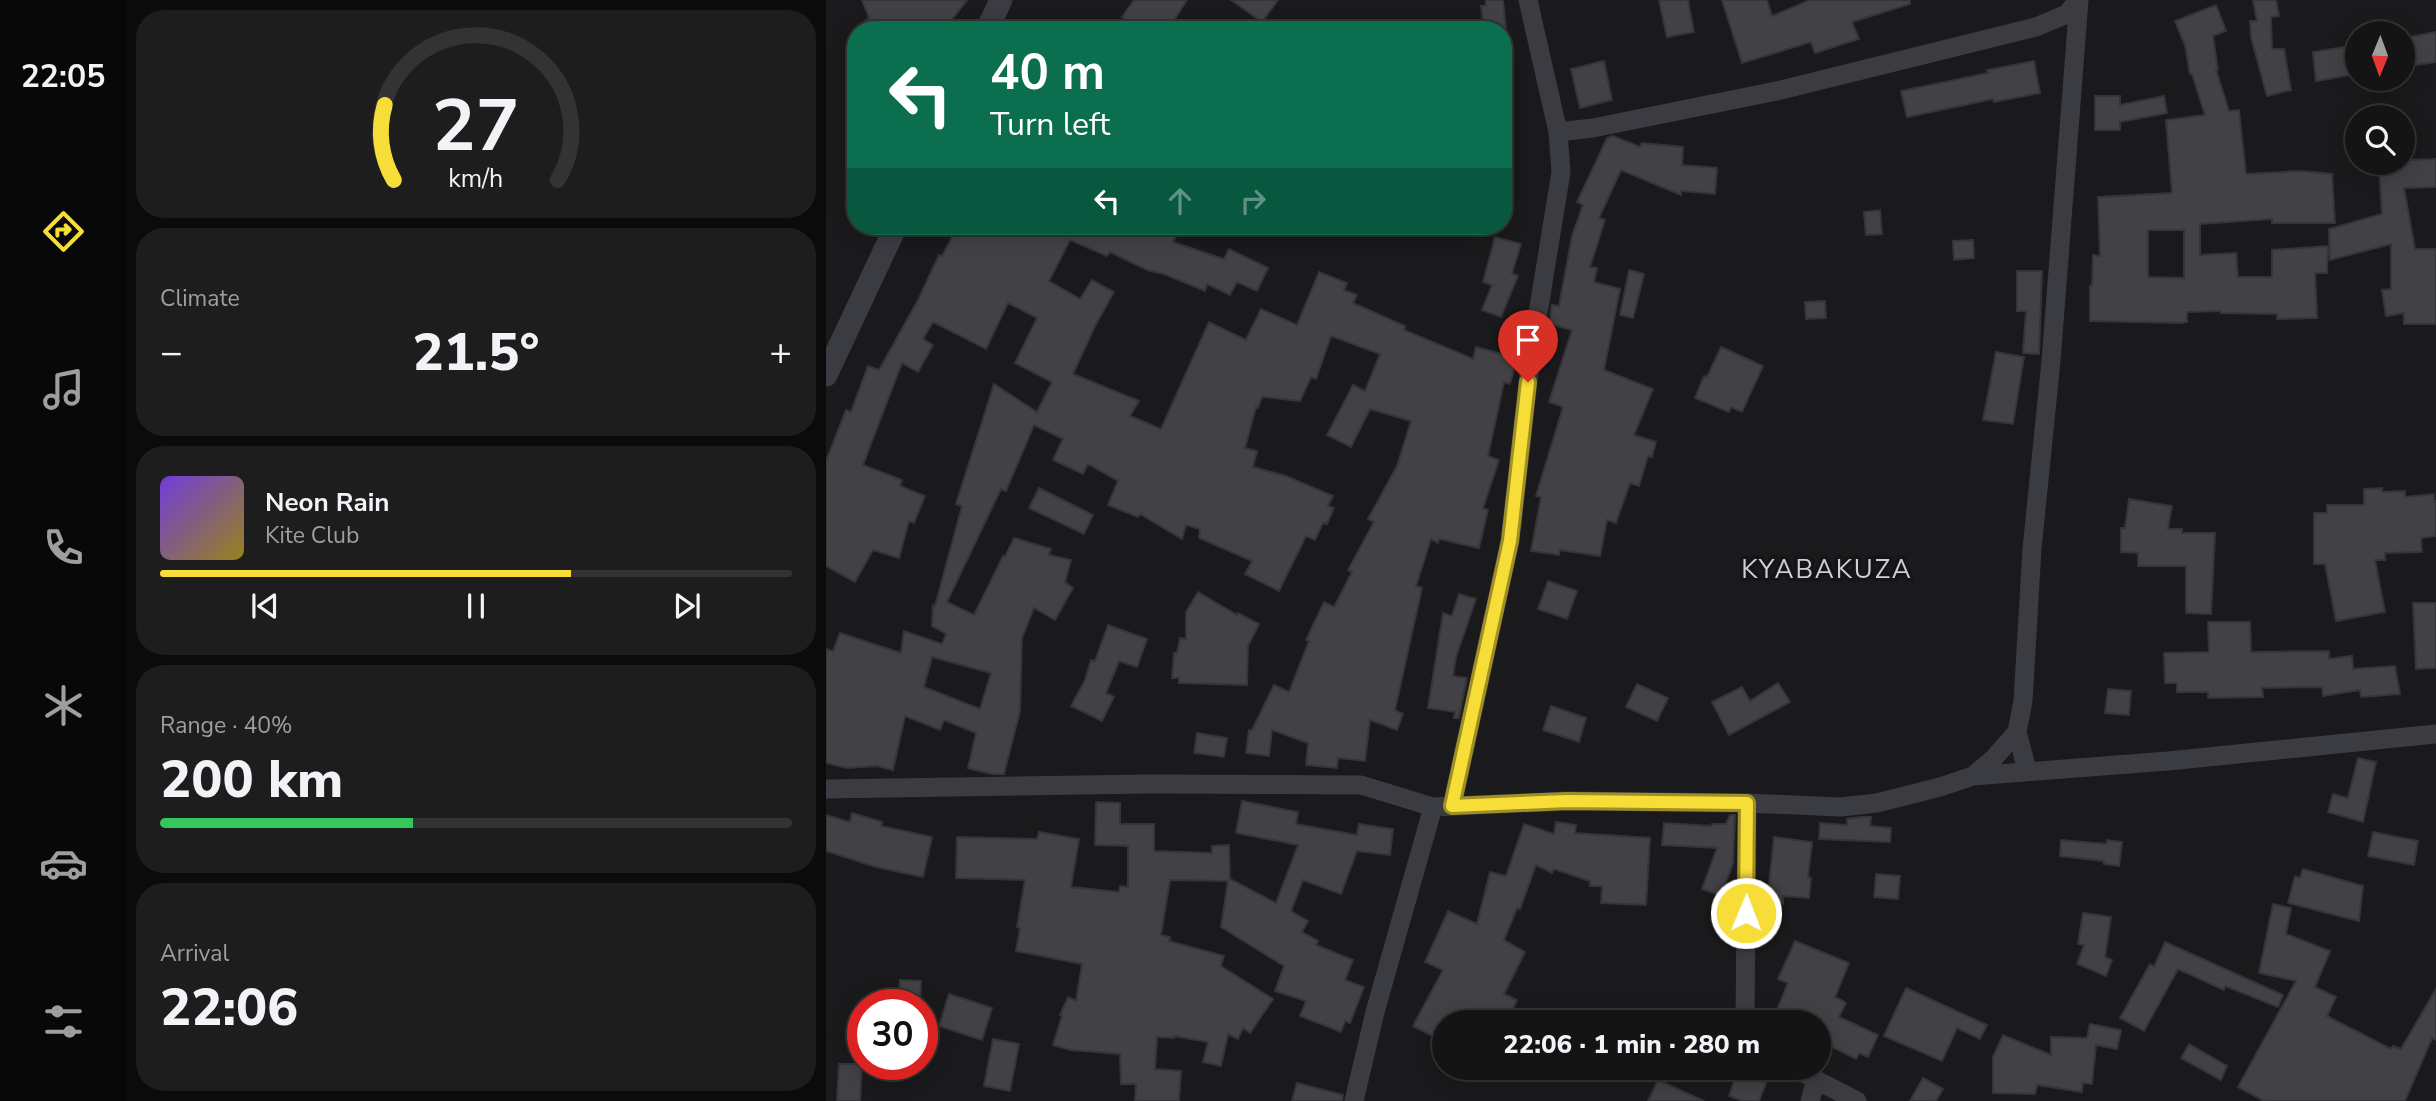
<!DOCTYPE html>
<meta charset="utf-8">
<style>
:root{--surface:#141415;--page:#1d1d1e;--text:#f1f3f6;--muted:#9d9ea0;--line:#333334;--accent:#f6dd38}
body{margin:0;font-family:"Nunito Sans",sans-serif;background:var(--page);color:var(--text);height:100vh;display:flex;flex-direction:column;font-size:26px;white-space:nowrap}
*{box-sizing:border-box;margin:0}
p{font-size:23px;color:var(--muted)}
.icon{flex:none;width:38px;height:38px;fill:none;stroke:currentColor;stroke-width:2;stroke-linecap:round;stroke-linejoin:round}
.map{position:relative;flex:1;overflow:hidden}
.panel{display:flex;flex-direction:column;gap:10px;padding:10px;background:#0b0b0c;width:700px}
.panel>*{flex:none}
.hud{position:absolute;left:21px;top:21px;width:665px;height:214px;border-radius:28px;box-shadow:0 4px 18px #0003,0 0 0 2px var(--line);background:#0b6e4f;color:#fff;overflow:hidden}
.needle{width:46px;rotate:181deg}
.buttons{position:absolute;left:1519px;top:21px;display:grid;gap:14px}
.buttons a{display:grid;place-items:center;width:70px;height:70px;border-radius:50%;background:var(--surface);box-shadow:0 4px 18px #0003,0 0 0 2px var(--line);font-size:35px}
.speed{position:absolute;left:21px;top:989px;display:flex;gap:14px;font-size:35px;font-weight:700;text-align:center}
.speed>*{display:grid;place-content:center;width:91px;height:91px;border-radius:50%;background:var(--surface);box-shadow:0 4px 18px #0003,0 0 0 2px var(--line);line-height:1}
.speed .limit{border:10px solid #d22;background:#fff;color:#111}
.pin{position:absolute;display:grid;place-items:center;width:60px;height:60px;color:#fff;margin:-72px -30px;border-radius:50% 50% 50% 0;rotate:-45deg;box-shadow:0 0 7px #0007}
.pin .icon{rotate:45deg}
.me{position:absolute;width:77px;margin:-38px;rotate:1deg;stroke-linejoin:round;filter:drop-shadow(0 0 5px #0008)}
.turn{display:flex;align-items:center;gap:24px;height:147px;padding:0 28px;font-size:32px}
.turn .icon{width:91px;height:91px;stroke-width:2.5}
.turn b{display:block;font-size:49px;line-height:60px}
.lanes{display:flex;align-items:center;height:66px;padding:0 28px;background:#0003;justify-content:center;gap:35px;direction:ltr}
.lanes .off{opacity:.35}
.big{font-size:52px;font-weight:800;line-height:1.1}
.panel .card{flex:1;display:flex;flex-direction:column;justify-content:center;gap:10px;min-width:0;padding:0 24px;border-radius:28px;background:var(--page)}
.panel .dial{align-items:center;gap:0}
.dial svg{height:182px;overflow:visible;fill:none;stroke:var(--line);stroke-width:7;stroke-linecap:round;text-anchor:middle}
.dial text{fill:var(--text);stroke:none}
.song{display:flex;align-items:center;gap:21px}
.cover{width:84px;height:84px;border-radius:10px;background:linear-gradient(135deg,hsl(260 70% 55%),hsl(50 70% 35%))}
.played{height:7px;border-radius:4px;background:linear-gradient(90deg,var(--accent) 65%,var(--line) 65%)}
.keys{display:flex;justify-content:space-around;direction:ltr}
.heat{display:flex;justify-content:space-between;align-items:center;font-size:38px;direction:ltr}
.charge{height:10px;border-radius:5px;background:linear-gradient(90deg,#34c759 40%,var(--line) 0)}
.trip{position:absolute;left:606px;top:1010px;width:399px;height:70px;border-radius:35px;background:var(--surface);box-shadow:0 4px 18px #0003,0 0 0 2px var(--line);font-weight:800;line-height:70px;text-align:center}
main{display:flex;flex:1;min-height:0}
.tab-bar{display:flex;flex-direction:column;width:126px;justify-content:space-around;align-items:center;background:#080808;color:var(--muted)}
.tab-bar .icon{width:49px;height:49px}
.tab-bar .active{color:var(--accent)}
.tab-bar b{font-size:32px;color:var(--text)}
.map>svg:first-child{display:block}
.building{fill:#424246;stroke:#353438;stroke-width:2;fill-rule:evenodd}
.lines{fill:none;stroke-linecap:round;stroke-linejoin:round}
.minor{stroke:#3b3b42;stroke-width:19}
.tertiary{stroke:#3b3b42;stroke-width:23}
.route-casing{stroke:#a09024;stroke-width:18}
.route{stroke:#f6dd38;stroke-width:12}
.labels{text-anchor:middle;stroke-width:7;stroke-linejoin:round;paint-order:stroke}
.quarter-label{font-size:26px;letter-spacing:2px;fill:#cdced8;stroke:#151517}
</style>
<main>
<nav class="tab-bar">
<b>22:05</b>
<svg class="icon active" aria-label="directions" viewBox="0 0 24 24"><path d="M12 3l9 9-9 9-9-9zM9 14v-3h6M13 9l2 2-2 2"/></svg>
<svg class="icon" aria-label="music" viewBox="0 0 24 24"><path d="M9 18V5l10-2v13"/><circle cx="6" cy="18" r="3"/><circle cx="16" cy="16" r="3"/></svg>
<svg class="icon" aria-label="phone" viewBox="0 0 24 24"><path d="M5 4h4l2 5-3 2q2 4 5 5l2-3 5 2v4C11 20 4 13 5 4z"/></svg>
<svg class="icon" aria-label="climate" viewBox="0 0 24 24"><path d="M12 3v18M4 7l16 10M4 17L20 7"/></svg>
<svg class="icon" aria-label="car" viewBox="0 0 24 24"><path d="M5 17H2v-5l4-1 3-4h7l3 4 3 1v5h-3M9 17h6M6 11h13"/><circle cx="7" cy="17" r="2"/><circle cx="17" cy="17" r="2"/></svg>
<svg class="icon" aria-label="filters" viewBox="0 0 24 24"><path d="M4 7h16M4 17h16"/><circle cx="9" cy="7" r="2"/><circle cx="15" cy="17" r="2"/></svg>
</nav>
<section class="panel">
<div class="card dial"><svg viewBox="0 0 100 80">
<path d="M14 69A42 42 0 1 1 86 69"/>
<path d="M14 69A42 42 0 0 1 10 36" stroke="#f6dd38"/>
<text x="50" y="56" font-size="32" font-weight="700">27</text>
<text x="50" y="72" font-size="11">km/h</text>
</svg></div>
<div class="card"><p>Climate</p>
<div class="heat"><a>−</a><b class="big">21.5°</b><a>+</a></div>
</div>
<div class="card">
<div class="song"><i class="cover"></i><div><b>Neon Rain</b><p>Kite Club</p></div></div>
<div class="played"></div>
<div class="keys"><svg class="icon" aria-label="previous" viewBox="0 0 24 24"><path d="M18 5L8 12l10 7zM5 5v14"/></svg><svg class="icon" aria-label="pause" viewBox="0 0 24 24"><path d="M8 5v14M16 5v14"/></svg><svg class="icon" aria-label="next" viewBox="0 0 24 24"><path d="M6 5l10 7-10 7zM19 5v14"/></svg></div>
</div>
<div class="card"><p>Range · 40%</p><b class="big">200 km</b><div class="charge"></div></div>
<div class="card"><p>Arrival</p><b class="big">22:06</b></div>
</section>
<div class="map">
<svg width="1610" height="1101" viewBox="0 0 1610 1101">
<rect width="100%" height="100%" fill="#1a1a1c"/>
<path class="building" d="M 36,0 L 141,0 L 118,30 L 29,30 L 43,18 Z
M 308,0 L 361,0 L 342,30 L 313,30 L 296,17 Z
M 405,0 L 452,0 L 436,22 Z
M 660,0 L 677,0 L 680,30 L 658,30 L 655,6 L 660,6 Z
M 833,0 L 862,0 L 868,32 L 841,37 Z
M 896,0 L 941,0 L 946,16 L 984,0 L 1084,0 L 1084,4 L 1026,22 L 1033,39 L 989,53 L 985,42 L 916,63 Z
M 1427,0 L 1450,0 L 1453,16 L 1445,17 L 1446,49 L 1458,49 L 1465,90 L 1441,96 L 1425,37 L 1424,21 L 1431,21 Z
M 1390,5 L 1400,31 L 1387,36 L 1392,70 L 1390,70 L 1403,111 L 1413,110 L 1420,174 L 1476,171 L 1506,174 L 1509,223 L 1446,223 L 1446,219 L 1374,224 L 1374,255 L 1410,253 L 1412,277 L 1446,277 L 1446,250 L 1502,246 L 1501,273 L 1489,273 L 1491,318 L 1451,319 L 1451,314 L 1395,313 L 1395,311 L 1361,312 L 1361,322 L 1355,323 L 1264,321 L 1264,286 L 1266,286 L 1267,255 L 1274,256 L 1272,197 L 1346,193 L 1340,120 L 1379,115 L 1366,74 L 1364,74 L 1359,45 L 1349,21 ZM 1322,230 L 1358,230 L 1358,278 L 1322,277 Z
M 1610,32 L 1610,62 L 1577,67 L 1577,38 Z
M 1531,45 L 1531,74 L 1490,81 L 1487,52 Z
M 778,61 L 786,100 L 754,108 L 745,69 Z
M 1208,61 L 1214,93 L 1168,102 L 1167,99 L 1081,117 L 1075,91 L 1162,73 L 1161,70 Z
M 1269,96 L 1294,96 L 1294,105 L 1338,96 L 1341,113 L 1294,122 L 1294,130 L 1269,130 Z
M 787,136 L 814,147 L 816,143 L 857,147 L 856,165 L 891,168 L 889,194 L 855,191 L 855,195 L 795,170 L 773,218 L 779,220 L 764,267 L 771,268 L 768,282 L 794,289 L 778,370 L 827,389 L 808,435 L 830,442 L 826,457 L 822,456 L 813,486 L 804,483 L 790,523 L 781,520 L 774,556 L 734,550 L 733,555 L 705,551 L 715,497 L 710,496 L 737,407 L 723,402 L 746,330 L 723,324 L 726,305 L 733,306 L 746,236 L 757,205 L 751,202 L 781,138 Z
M 1610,159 L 1610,187 L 1578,188 L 1589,249 L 1610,249 L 1610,324 L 1578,324 L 1578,313 L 1560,316 L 1556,290 L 1565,289 L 1565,244 L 1504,260 L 1503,229 L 1556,214 L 1553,163 L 1583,163 L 1583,160 Z
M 1054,210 L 1056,234 L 1040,235 L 1038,212 Z
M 132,226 L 355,226 L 347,242 L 398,259 L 403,249 L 442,268 L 431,291 L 411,282 L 404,295 L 381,284 L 379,291 L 338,274 L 321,270 L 284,252 L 281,256 L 244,240 L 223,281 L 254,299 L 266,280 L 288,292 L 269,326 L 247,374 L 313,401 L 304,416 L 335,429 L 383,322 L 420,340 L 435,309 L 471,325 L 493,272 L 521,283 L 518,290 L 531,295 L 527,303 L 579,326 L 578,330 L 647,359 L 650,347 L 691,358 L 684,384 L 678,382 L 662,456 L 673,460 L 657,508 L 662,510 L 653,548 L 613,539 L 612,543 L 605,539 L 590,586 L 596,588 L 569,710 L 577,714 L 571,730 L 544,720 L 539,761 L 512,758 L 511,768 L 480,765 L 482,743 L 446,730 L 443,756 L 420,753 L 423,730 L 426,730 L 448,685 L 463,692 L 483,641 L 480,640 L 498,602 L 508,607 L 526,572 L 522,570 L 548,522 L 542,519 L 571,466 L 585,421 L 544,409 L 525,447 L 501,435 L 527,385 L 539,391 L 554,354 L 505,336 L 490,379 L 485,377 L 474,401 L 436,397 L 432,408 L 430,407 L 419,448 L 431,451 L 427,467 L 460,476 L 507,496 L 502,506 L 508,508 L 501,524 L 497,523 L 489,540 L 480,536 L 453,591 L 419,574 L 426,561 L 373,538 L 374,529 L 360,525 L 356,539 L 314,514 L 312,517 L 282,505 L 292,481 L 262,464 L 257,474 L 227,460 L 237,439 L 208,425 L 180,491 L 175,489 L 121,602 L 148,615 L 177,556 L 179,557 L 188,538 L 225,549 L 223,555 L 245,560 L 239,582 L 247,588 L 229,620 L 208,608 L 196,638 L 194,711 L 178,774 L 165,774 L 142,768 L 150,733 L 118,720 L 114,730 L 79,716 L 67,770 L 51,766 L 21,768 L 0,763 L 0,649 L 7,651 L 14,633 L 75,653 L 78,631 L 116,644 L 120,634 L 106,626 L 107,605 L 109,606 L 136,506 L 130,504 L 168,384 L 211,412 L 226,382 L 189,363 L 211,318 L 182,303 L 160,349 L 107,322 L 97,339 L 107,345 L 92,372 L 76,363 L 37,465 L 76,480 L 74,486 L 99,496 L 88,523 L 83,521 L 73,558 L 47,550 L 29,582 L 0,566 L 0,461 L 20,410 L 25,412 L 42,366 L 53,370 L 92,300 L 113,255 L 116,256 ZM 106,657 L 165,673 L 154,709 L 98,687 Z
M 669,237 L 695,244 L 686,273 L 692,276 L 675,317 L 656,310 L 666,285 L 657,282 Z
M 1147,240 L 1148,258 L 1128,260 L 1127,241 Z
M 803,270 L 818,274 L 807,318 L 794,315 Z
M 1191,271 L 1216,271 L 1213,354 L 1197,353 L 1200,311 L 1191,311 Z
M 999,301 L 1000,318 L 980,319 L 979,302 Z
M 895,347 L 937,366 L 916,412 L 905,407 L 903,412 L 869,398 L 878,376 L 881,377 Z
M 1170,352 L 1198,357 L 1187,424 L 1157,420 Z
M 213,488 L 267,515 L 258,534 L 203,508 Z
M 1556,488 L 1556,492 L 1579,491 L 1579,497 L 1608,494 L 1608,501 L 1610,501 L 1610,536 L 1595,538 L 1596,552 L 1559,553 L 1559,560 L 1549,560 L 1559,612 L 1510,621 L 1499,564 L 1488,564 L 1488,513 L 1501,513 L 1501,505 L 1538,505 L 1538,489 Z
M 1303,499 L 1346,506 L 1342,529 L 1356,529 L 1356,533 L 1389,533 L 1385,614 L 1360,613 L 1360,566 L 1312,566 L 1312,553 L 1295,552 L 1295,528 L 1299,528 Z
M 722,581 L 751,591 L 741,619 L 712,609 Z
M 372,592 L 411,615 L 412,613 L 433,624 L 422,646 L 421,685 L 353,683 L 353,678 L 346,678 L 348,653 L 351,653 L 354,638 L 360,639 L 360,612 Z
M 633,594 L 650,599 L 630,657 L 627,676 L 641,678 L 633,718 L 628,718 L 629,712 L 602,708 L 617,613 L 626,616 Z
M 1587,603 L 1610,603 L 1610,668 L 1590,669 Z
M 1382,622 L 1424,622 L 1425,652 L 1503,651 L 1503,659 L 1526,656 L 1527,669 L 1569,666 L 1574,694 L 1535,697 L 1534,690 L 1497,696 L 1496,687 L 1436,688 L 1437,697 L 1382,698 L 1382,692 L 1351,692 L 1351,683 L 1339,683 L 1338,653 L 1383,652 Z
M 282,625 L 321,639 L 311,667 L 293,661 L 280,693 L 288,697 L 276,721 L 245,706 L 259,680 L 265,660 L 269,661 Z
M 952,683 L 964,702 L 903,735 L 886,702 L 916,687 L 924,701 Z
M 811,684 L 842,698 L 831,721 L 800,707 Z
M 1282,689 L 1305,691 L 1303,715 L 1279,713 Z
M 725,706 L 760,718 L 753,742 L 717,730 Z
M 371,733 L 401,738 L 398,757 L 368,753 Z
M 1532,758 L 1550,762 L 1537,822 L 1502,812 L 1507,794 L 1522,798 Z
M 416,801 L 472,812 L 470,824 L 531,835 L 533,824 L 567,829 L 564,855 L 531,851 L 515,894 L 477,880 L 465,911 L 482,921 L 476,932 L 492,941 L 490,945 L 527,960 L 519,980 L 538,987 L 524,1023 L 519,1021 L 515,1032 L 474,1016 L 480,1001 L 449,991 L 458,966 L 395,927 L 402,881 L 344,880 L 335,935 L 344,937 L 343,941 L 398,956 L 395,966 L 447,999 L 424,1033 L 417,1028 L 412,1039 L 402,1034 L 395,1066 L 377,1062 L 382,1042 L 348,1036 L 348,1038 L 331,1037 L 329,1069 L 355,1071 L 353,1101 L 309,1101 L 310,1084 L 295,1084 L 294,1054 L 245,1050 L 227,1045 L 236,1016 L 234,1015 L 242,997 L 250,1001 L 256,964 L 190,951 L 194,928 L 191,927 L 199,880 L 130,878 L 131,837 L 211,839 L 213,832 L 253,839 L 245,887 L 293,892 L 294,886 L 302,887 L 302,846 L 269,845 L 270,802 L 294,803 L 294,824 L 328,824 L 328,851 L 386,853 L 386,846 L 403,845 L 404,879 L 450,903 L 472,845 L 410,833 Z
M 26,813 L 56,822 L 55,826 L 106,837 L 97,877 L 50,867 L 0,851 L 0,815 L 24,822 Z
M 904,815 L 909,815 L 907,863 L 895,896 L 876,889 L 891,848 L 836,845 L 838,823 L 886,826 L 886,824 L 900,824 Z
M 1036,817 L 1045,817 L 1044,826 L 1065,828 L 1064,842 L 993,839 L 994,823 L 1021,825 L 1021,819 Z
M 730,822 L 750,825 L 749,833 L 824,838 L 820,905 L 775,903 L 776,886 L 764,886 L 764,881 L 728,869 L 726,873 L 710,865 L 694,909 L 691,908 L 678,940 L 699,952 L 678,994 L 691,1000 L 681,1022 L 618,1022 L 618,1042 L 587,1026 L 617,970 L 599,962 L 622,911 L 651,924 L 664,872 L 680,876 L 698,824 L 728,834 Z
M 1547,832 L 1592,841 L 1588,865 L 1542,856 Z
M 948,837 L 986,842 L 982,877 L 985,878 L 983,898 L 957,896 L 957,904 L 941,903 Z
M 1235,840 L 1280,844 L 1281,840 L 1296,842 L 1293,866 L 1278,864 L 1278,861 L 1234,856 Z
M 1477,869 L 1537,886 L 1533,921 L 1462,903 L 1469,876 L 1474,878 Z
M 1050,874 L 1074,876 L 1072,899 L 1048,897 Z
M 1447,904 L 1465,908 L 1460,934 L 1504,951 L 1489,987 L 1510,997 L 1501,1016 L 1565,1049 L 1567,1046 L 1575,1049 L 1610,989 L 1610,1040 L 1606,1038 L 1579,1101 L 1438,1101 L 1412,1087 L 1470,981 L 1433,973 Z
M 1257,913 L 1285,917 L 1279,957 L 1286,960 L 1280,976 L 1251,964 L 1258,945 L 1252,944 Z
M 969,941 L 1023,963 L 1009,997 L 1020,1003 L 1013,1017 L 1052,1035 L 1042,1057 L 1033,1053 L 1030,1059 L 992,1040 L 992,1022 L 946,1022 L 962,983 L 952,979 Z
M 1339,942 L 1457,995 L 1452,1007 L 1399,986 L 1398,990 L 1352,969 L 1318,1031 L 1294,1018 L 1324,964 L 1328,967 Z
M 74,980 L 95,981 L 94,1004 L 72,1004 Z
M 1080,988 L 1161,1025 L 1154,1039 L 1131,1028 L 1116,1061 L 1058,1036 Z
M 123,994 L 166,1008 L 156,1040 L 113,1026 Z
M 1264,1024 L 1295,1030 L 1291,1049 L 1270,1045 L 1266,1084 L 1257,1083 L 1256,1092 L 1211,1085 L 1209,1094 L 1167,1093 L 1167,1057 L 1177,1035 L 1225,1055 L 1225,1037 L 1261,1038 Z
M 167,1039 L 193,1044 L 184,1091 L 158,1086 Z
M 1363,1044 L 1401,1066 L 1395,1080 L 1355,1058 Z
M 13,1064 L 36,1064 L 34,1101 L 11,1101 Z
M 911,1072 L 940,1083 L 933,1101 L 917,1101 L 903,1096 Z
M 1097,1078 L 1117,1089 L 1110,1101 L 1084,1101 Z
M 832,1080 L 878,1101 L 822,1101 Z
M 471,1083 L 517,1095 L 516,1101 L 466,1101 Z"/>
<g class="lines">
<path class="minor" d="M 732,132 L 767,128 L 955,90 L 1210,27 L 1241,14 L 1252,0
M 1201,770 L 1191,732 L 1197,701 L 1206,549 L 1225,361 L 1253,0
M 1147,776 L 1167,759 L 1191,732
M 0,789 L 323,784 L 535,785 L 607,807 L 741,801 L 921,803 L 1014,807 L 1051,803 L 1114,787 L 1147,776 L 1342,761 L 1610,734
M 626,806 L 684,541 L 705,356 L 735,172 L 732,132 L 702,0
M 919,1022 L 921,803
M 969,1068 L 990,1080 L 984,1101
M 990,1080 L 1031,1101
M 528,1101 L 549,1012 L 607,807"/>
<path class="tertiary" d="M 161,30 L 175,0
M 0,375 L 70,226"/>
</g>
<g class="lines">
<g class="route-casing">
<path id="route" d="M 702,382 L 684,541 L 626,806 L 741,801 L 921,803 L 920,913"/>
</g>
<use href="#route" class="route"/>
</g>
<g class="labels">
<g class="quarter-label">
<text x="1001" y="578">KYABAKUZA</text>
</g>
</g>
</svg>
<div class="buttons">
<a><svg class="needle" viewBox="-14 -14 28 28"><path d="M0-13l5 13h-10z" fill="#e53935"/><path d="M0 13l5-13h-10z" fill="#9d9ea0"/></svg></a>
<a><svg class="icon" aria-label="search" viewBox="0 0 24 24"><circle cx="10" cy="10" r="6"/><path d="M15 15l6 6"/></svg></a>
</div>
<div class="speed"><div class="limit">30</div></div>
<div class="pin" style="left:702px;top:382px;background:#d93025"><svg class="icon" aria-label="arrive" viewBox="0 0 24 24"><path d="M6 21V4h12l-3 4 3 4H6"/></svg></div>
<svg class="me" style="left:920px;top:913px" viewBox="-20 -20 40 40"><circle r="17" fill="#f6dd38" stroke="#fff" stroke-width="3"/><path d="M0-11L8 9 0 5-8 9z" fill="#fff"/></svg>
<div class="trip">22:06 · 1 min · 280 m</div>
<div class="hud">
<div class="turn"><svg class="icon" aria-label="left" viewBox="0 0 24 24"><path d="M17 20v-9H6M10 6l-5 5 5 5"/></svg><div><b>40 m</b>Turn left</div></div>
<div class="lanes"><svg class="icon" aria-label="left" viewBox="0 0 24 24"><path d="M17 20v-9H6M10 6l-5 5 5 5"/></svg><svg class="icon off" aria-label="ahead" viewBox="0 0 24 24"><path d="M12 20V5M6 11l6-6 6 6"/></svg><svg class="icon off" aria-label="right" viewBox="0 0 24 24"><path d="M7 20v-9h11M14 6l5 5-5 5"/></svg></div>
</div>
</div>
</main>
